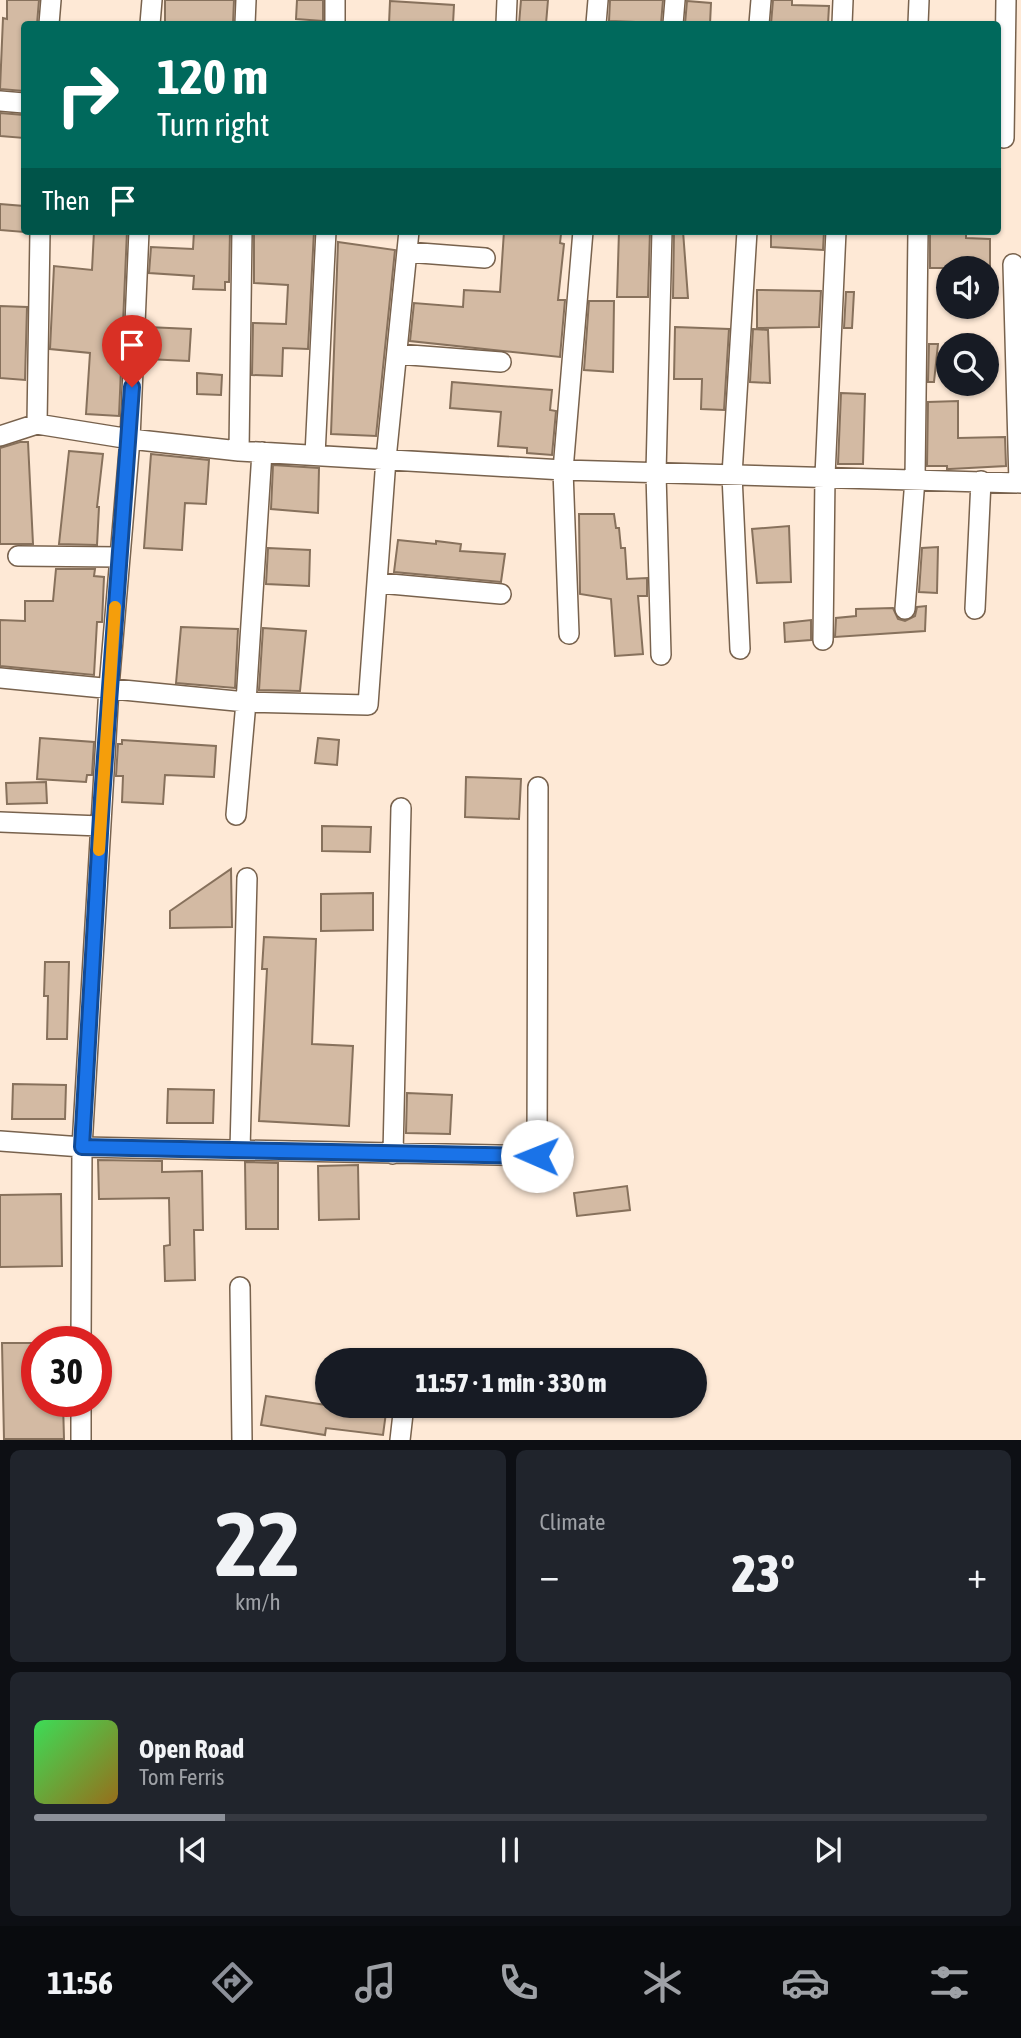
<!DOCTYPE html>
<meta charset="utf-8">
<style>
:root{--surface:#171b24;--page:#20242c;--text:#f1f3f6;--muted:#9ea1a6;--line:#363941;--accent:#8c9099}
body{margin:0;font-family:"Asap Condensed",sans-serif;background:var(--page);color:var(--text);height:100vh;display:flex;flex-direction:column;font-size:26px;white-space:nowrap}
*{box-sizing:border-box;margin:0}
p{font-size:23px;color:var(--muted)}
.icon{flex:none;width:38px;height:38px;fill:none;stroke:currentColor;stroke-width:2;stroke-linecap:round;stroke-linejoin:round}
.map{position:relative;height:1440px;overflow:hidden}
.side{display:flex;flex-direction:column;gap:10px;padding:10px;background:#0d0f14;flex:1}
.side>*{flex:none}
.guide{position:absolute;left:21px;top:21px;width:980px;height:214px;border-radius:7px;box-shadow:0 2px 5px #0004;background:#00695c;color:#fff;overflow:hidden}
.controls{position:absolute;left:936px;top:256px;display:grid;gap:14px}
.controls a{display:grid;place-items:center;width:63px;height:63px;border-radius:50%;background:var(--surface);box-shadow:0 2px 5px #0004;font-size:35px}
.speed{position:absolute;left:21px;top:1326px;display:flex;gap:14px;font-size:35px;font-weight:700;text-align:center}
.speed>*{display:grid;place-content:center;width:91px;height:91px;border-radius:50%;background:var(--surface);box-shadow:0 2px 5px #0004;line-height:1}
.speed .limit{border:10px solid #d22;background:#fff;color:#111}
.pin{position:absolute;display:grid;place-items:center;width:60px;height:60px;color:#fff;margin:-72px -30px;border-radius:50% 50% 50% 0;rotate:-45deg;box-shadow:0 0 7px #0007}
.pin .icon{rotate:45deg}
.me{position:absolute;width:77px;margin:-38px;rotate:271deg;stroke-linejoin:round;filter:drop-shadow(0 0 5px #0008)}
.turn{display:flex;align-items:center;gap:24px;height:147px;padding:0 21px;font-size:32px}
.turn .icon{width:91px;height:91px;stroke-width:2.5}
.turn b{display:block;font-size:49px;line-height:60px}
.then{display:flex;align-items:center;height:66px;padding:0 21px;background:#0003;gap:14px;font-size:26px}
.big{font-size:52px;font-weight:800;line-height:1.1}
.side .widget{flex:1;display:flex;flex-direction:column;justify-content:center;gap:10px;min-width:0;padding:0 24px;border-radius:10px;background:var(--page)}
.side .dial{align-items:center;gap:0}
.dial b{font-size:91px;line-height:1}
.song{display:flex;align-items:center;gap:21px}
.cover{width:84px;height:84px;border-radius:10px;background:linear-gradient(135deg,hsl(130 70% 55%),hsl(40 70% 35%))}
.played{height:7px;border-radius:4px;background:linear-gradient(90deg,var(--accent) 20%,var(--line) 20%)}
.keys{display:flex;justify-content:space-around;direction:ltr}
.heat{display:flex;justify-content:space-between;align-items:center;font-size:38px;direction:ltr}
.side .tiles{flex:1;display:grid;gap:10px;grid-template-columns:1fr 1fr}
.widget:last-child{grid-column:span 2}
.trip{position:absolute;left:315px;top:1348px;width:392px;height:70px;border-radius:35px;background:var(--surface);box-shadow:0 2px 5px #0004;font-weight:800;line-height:70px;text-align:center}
.tabs{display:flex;height:112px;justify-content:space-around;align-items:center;background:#090b0e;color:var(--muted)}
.tabs .icon{width:49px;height:49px}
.tabs .on{color:var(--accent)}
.tabs b{font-size:32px;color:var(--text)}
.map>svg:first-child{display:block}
.building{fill:#d3baa3;stroke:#87715c;stroke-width:2}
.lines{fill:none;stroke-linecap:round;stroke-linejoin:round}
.minor-casing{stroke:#78624d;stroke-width:22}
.minor{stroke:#fff;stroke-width:19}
.route-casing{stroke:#114b97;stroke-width:18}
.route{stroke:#1a73e8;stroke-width:12}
.slow{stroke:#f59e0b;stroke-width:12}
</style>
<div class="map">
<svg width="1021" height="1440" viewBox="0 0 1021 1440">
<rect width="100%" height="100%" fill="#fee9d6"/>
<path class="building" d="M 7,0 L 39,0 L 37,24 L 24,24 L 24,91 L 0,89 L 3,18 L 7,19 Z
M 165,0 L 234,0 L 233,24 L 165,24 Z
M 297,0 L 323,0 L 323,21 L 296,19 Z
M 521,0 L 548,0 L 546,24 L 519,24 Z
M 610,0 L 663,0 L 661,24 L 635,24 L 635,22 L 609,21 Z
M 773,0 L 792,0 L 792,5 L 829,6 L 828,24 L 771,24 Z
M 390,1 L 454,5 L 453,24 L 389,24 Z
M 687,1 L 711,3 L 710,24 L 685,24 Z
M 0,113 L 24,115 L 24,138 L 0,136 Z
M 0,204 L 24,206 L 24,232 L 0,230 Z
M 94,231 L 127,231 L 119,416 L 86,414 L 90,353 L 50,349 L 54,266 L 92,270 Z
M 194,231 L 230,231 L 229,282 L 225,282 L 225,290 L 193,289 L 194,276 L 149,273 L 151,247 L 193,249 Z
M 254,231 L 314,231 L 308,349 L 283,348 L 282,376 L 252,375 L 253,323 L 286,324 L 288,285 L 254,283 Z
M 504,231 L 561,234 L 560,243 L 564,244 L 558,300 L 565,300 L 560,357 L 410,341 L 414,303 L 463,307 L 464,290 L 500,292 Z
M 619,231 L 650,231 L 648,297 L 617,297 Z
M 674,231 L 683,231 L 688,298 L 673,298 Z
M 771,231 L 824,231 L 823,250 L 771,247 Z
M 930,231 L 966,231 L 966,238 L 990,239 L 990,268 L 930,268 Z
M 338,242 L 395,250 L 376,436 L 331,434 Z
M 757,290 L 821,291 L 819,327 L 757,328 Z
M 846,292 L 854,292 L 852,328 L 844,328 Z
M 589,301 L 614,301 L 613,372 L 584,370 Z
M 0,306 L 27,307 L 25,380 L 0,378 Z
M 147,327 L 191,329 L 189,361 L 146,359 Z
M 675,327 L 729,329 L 724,410 L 701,409 L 702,379 L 674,379 Z
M 753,329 L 768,330 L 770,383 L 750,382 Z
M 929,344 L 938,344 L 934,382 L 928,382 Z
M 197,373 L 222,375 L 221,395 L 197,394 Z
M 452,382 L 552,390 L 550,410 L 556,411 L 552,455 L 527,453 L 527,448 L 498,446 L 501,412 L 450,408 Z
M 841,393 L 865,394 L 863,464 L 838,464 Z
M 958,401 L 958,438 L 1005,437 L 1006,466 L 950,469 L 947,469 L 947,466 L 927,466 L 928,402 Z
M 20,442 L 28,442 L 33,544 L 0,544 L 0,448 Z
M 69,451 L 103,454 L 97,507 L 99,507 L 97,545 L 59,544 Z
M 151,454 L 209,460 L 206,504 L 185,503 L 182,550 L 144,548 Z
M 273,465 L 319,468 L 318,513 L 271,509 Z
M 579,514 L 614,514 L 616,528 L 619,528 L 621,548 L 625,548 L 627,579 L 647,578 L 647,596 L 638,596 L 643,654 L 615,656 L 611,599 L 580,594 Z
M 789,526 L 791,582 L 757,583 L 752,529 Z
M 398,540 L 436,544 L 436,541 L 461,544 L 460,551 L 505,554 L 501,582 L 394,572 Z
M 938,547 L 937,593 L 919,592 L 922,548 Z
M 268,548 L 310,550 L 309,586 L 266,584 Z
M 56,569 L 95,569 L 94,576 L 104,577 L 102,622 L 97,622 L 94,675 L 0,666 L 0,620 L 25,621 L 25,601 L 53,601 Z
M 926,606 L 925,631 L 835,637 L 836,618 L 856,616 L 856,609 L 893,608 L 898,619 L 905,621 L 915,616 L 917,607 Z
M 811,620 L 811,640 L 785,642 L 784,623 Z
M 181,627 L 238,629 L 235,688 L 176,683 Z
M 263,628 L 306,631 L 300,691 L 259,690 Z
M 40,738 L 94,742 L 92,775 L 87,775 L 86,782 L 37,779 Z
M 318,738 L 339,740 L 337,765 L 315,763 Z
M 122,740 L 216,746 L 214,777 L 165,775 L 163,804 L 122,802 L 123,776 L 116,776 L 118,744 L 122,744 Z
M 466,777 L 521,779 L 519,819 L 465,817 Z
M 46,782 L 47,803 L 7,804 L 6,783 Z
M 322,826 L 371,827 L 370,852 L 322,851 Z
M 231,869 L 232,927 L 170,928 L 170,911 Z
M 373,893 L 373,930 L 321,931 L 321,894 Z
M 264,937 L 316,939 L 312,1044 L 353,1046 L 349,1126 L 259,1121 L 267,969 L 262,969 Z
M 45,962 L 69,962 L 67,1039 L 47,1039 L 48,996 L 44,996 Z
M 13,1084 L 66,1085 L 65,1119 L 12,1119 Z
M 168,1089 L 214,1090 L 213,1123 L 167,1123 Z
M 407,1093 L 452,1095 L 450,1134 L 406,1133 Z
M 98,1160 L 162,1161 L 162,1172 L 202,1171 L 203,1230 L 194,1230 L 195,1280 L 165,1281 L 164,1246 L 170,1245 L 169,1198 L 99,1199 Z
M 245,1162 L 278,1163 L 278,1229 L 246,1229 Z
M 358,1165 L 359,1219 L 319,1220 L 318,1166 Z
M 627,1186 L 630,1210 L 577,1216 L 574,1193 Z
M 61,1194 L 62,1266 L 0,1267 L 0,1195 Z
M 2,1343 L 37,1343 L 37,1402 L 63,1402 L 64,1439 L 4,1439 Z
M 266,1396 L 326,1405 L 387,1405 L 383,1435 L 326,1428 L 325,1435 L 261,1425 Z"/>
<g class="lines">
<g class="minor-casing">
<path id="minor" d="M 49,24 L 51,0
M 150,24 L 152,0
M 245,24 L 246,0
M 335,24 L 335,0
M 506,24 L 507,0
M 596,24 L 598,0
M 673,24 L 675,0
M 759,24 L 761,0
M 842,24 L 843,0
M 918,24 L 919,0
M 0,101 L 24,103
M 1004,138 L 1006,0
M 407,252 L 485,258
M 1013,264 L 1019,483
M 397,354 L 501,362
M 37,424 L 40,231
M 0,436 L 37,424 L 130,439 L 239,451 L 563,470 L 1021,483
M 239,451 L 242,231
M 315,455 L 326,231
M 18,556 L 119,557
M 379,583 L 501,594
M 905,609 L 915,479 L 918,231
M 975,609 L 981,481
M 569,634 L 563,470 L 583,231
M 823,640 L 825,476 L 836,231
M 740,649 L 732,475 L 747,231
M 661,655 L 656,473 L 662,231
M 0,678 L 246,702 L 368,705 L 386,459 L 409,231
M 236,815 L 246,702 L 262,452
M 0,822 L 100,826
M 0,1141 L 82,1147 L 545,1156
M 240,1150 L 247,878
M 393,1154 L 401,808
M 537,1156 L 538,787
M 240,1287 L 242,1440
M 81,1342 L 82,1147 L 109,687 L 130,439 L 139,231
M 81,1440 L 81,1402
M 400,1440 L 404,1405"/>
</g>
<use href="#minor" class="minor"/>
</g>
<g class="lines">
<g class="route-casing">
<path id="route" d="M 132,387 L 102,798 L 82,1147 L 537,1156"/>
</g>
<use href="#route" class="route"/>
<path class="slow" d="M 99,850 L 115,607"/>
</g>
</svg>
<div class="controls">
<a><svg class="icon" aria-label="sound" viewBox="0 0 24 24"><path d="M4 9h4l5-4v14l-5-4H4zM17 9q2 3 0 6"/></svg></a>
<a><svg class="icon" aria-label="search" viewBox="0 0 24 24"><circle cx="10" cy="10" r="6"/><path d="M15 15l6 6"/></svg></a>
</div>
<div class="speed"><div class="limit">30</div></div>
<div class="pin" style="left:132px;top:387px;background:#d93025"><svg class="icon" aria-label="arrive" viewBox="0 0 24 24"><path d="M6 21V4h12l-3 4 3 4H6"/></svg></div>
<svg class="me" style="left:537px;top:1156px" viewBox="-20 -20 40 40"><circle r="19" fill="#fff"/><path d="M0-13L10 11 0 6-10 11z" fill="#1a73e8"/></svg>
<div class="trip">11:57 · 1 min · 330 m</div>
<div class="guide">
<div class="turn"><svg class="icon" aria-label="right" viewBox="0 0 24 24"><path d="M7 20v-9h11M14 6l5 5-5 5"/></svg><div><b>120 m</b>Turn right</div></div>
<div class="then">Then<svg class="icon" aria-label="arrive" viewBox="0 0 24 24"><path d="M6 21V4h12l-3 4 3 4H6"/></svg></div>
</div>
</div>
<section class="side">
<div class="tiles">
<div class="widget dial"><b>22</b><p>km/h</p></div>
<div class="widget"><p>Climate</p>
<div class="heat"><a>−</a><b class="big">23°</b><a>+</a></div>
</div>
<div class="widget">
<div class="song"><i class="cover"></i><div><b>Open Road</b><p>Tom Ferris</p></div></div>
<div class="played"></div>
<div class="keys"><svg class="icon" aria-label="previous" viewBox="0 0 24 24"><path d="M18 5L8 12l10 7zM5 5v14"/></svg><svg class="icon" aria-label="pause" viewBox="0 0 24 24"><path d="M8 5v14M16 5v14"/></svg><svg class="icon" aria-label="next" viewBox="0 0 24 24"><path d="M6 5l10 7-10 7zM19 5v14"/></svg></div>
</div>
</div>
</section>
<nav class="tabs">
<b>11:56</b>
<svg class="icon on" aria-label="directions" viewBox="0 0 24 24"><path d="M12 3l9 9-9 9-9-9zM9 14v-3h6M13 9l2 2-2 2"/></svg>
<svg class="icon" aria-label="music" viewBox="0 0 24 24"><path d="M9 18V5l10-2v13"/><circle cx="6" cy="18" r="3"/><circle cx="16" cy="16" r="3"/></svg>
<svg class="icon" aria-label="phone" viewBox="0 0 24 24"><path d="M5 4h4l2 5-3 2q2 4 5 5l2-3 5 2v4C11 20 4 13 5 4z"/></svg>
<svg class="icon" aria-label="climate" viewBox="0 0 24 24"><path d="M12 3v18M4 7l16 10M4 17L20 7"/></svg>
<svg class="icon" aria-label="car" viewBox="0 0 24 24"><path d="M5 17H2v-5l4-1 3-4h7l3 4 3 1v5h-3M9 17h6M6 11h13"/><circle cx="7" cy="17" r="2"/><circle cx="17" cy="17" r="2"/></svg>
<svg class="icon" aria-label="filters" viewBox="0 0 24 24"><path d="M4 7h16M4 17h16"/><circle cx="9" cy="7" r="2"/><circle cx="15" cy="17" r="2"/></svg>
</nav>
